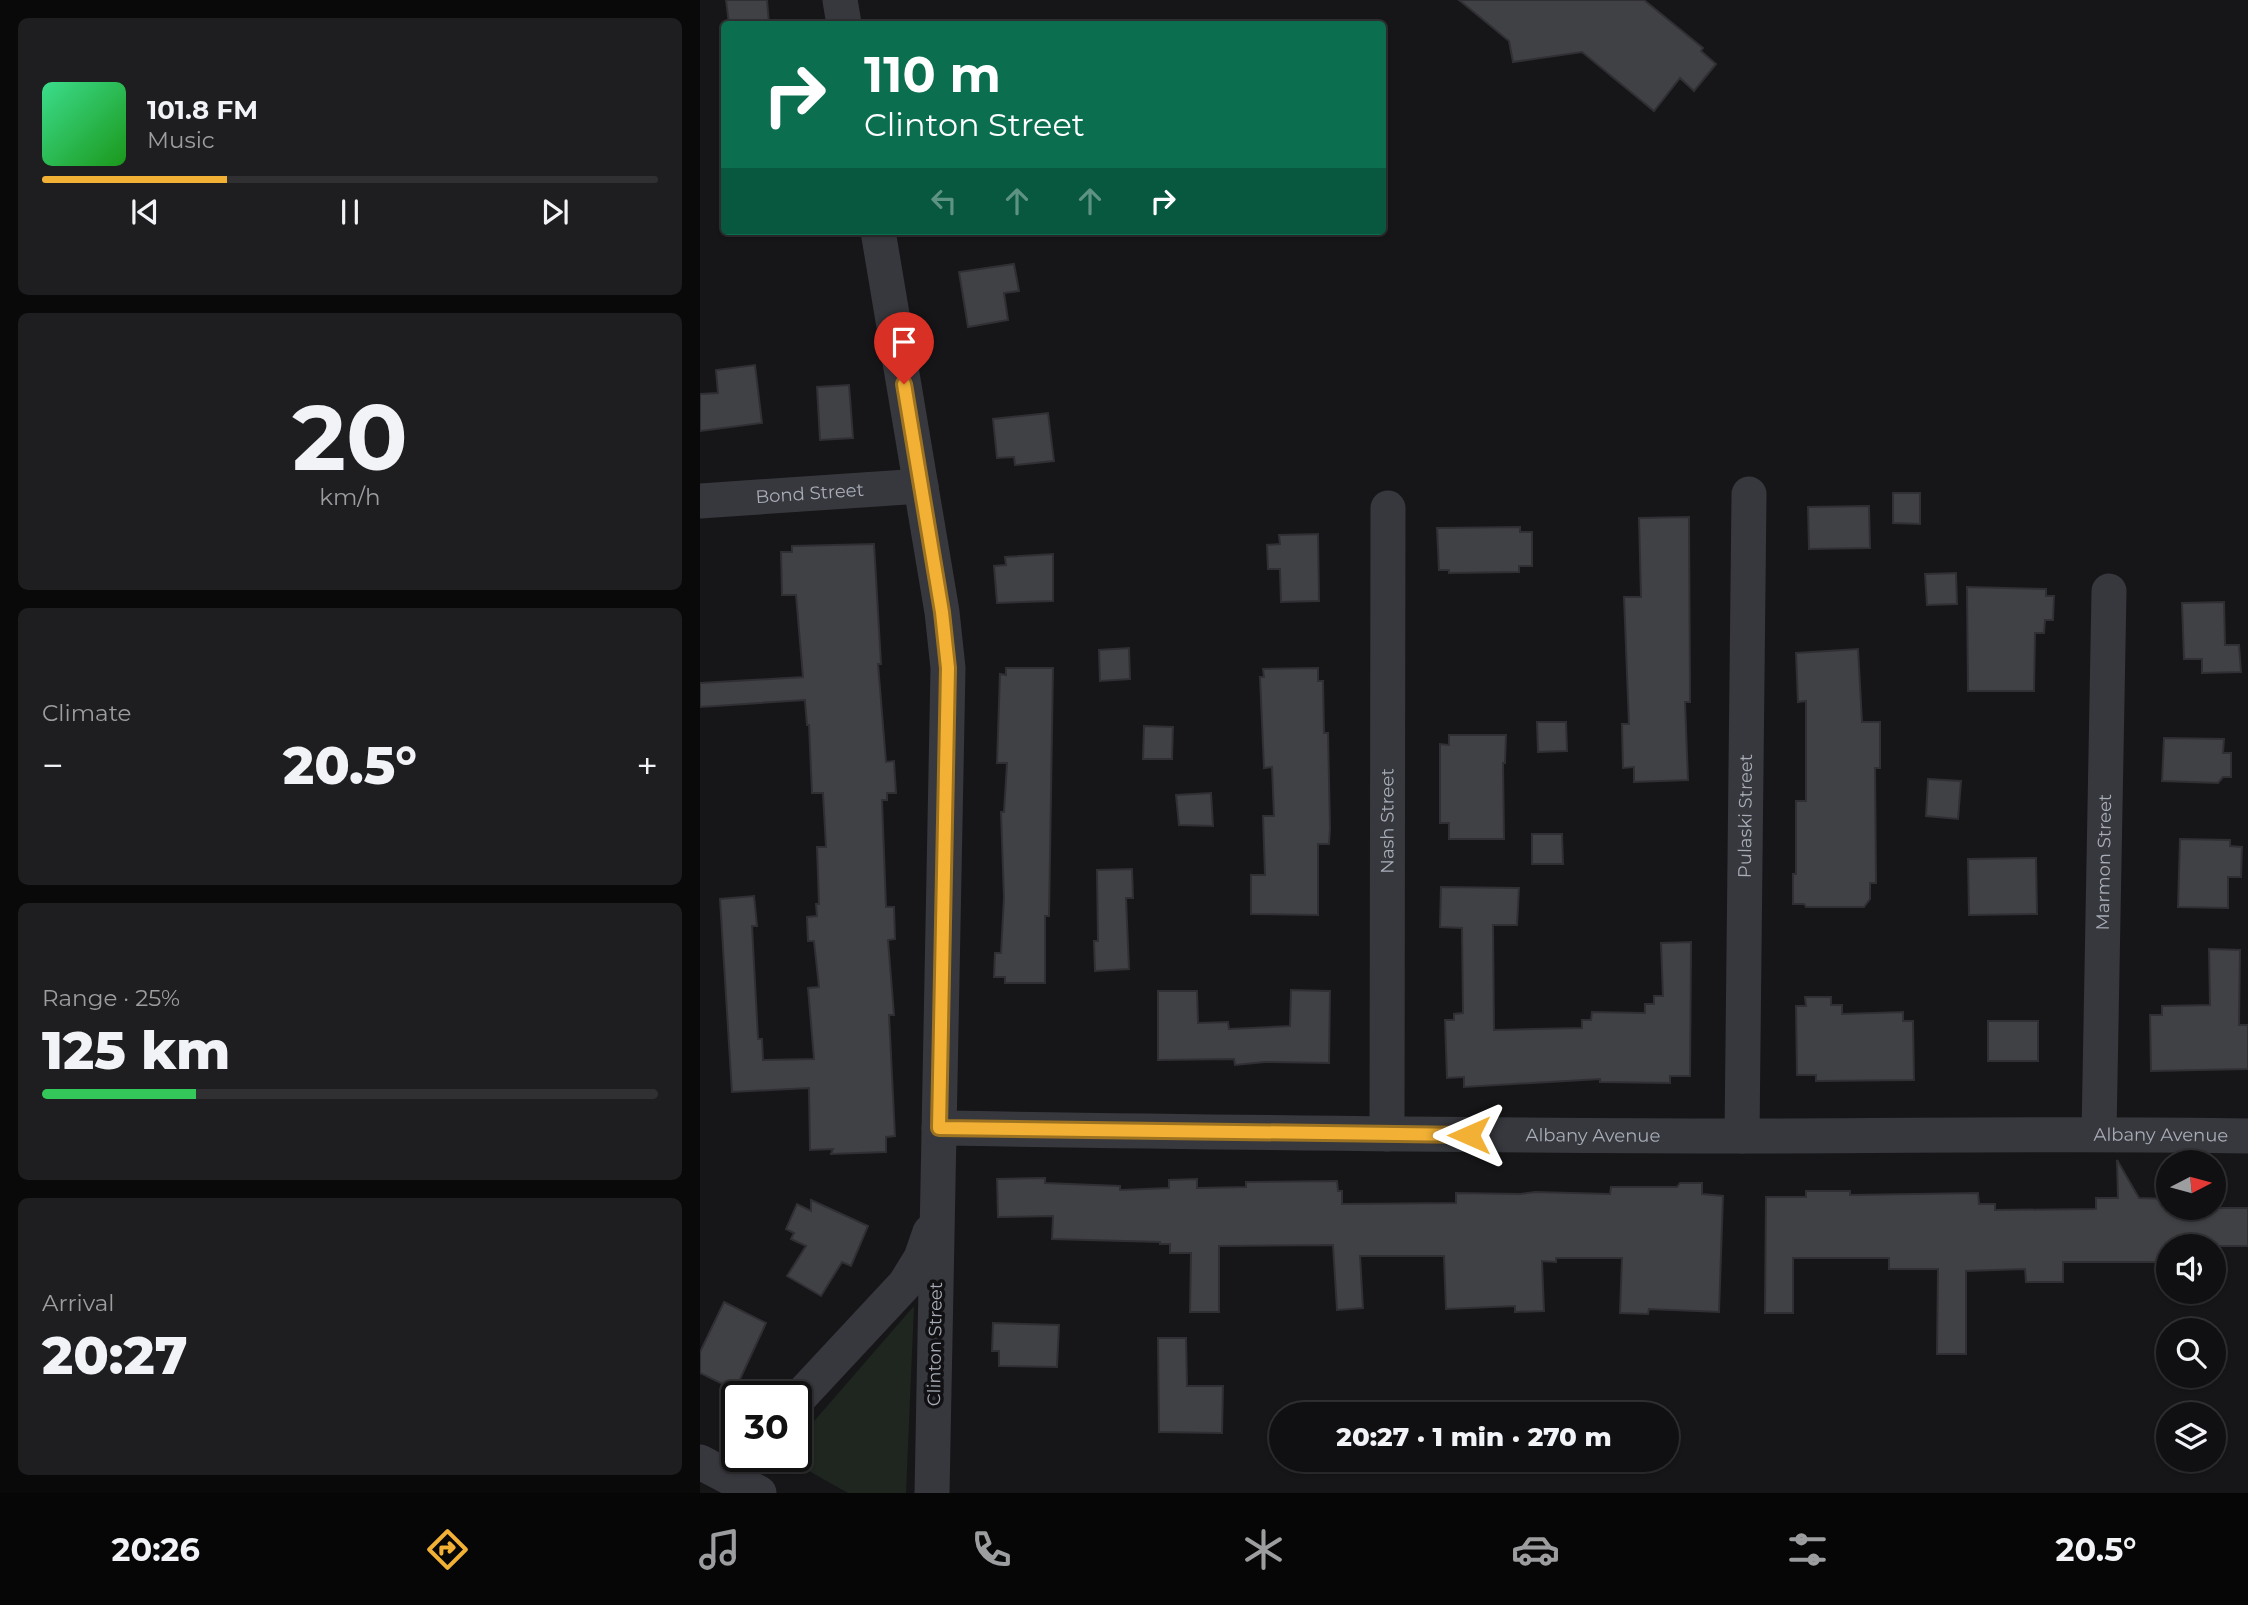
<!DOCTYPE html>
<meta charset="utf-8">
<style>
:root{--surface:#101012;--page:#1e1e20;--text:#f1f3f6;--muted:#9c9d9f;--line:#303032;--accent:#f2b134}
body{margin:0;font-family:Montserrat,sans-serif;background:var(--page);color:var(--text);height:100vh;display:flex;flex-direction:column;font-size:26px;white-space:nowrap}
*{box-sizing:border-box;margin:0}
p{font-size:23px;color:var(--muted)}
.icon{flex:none;width:38px;height:38px;fill:none;stroke:currentColor;stroke-width:2;stroke-linecap:round;stroke-linejoin:round}
.map{position:relative;flex:1;overflow:hidden}
.side{display:flex;flex-direction:column;gap:18px;padding:18px;background:#09090a;width:700px}
.side>*{flex:none}
.guide{position:absolute;left:21px;top:21px;width:665px;height:214px;border-radius:7px;box-shadow:0 2px 5px #0004,0 0 0 2px var(--line);background:#0b6e4f;color:#fff;overflow:hidden}
.needle{width:46px;rotate:84deg}
.fabs{position:absolute;left:1456px;top:1150px;display:grid;gap:14px}
.fabs a{display:grid;place-items:center;width:70px;height:70px;border-radius:50%;background:var(--surface);box-shadow:0 2px 5px #0004,0 0 0 2px var(--line);font-size:35px}
.speed{position:absolute;left:21px;top:1381px;display:flex;gap:14px;font-size:35px;font-weight:700;text-align:center}
.speed>*{display:grid;place-content:center;width:91px;height:91px;border-radius:50%;background:var(--surface);box-shadow:0 2px 5px #0004,0 0 0 2px var(--line);line-height:1}
.speed .limit{border:4px solid #111;border-radius:10px;background:#fff;color:#111}
.pin{position:absolute;display:grid;place-items:center;width:60px;height:60px;color:#fff;margin:-72px -30px;border-radius:50% 50% 50% 0;rotate:-45deg;box-shadow:0 0 7px #0007}
.pin .icon{rotate:45deg}
.me{position:absolute;width:77px;margin:-38px;rotate:270deg;stroke-linejoin:round;filter:drop-shadow(0 0 5px #0008)}
.turn{display:flex;align-items:center;gap:24px;height:147px;padding:0 28px;font-size:32px}
.turn .icon{width:91px;height:91px;stroke-width:2.5}
.turn b{display:block;font-size:49px;line-height:60px}
.lanes{display:flex;align-items:center;height:66px;padding:0 28px;background:#0003;justify-content:center;gap:35px;direction:ltr}
.lanes .off{opacity:.35}
.big{font-size:52px;font-weight:800;line-height:1.1}
.side .tile{flex:1;display:flex;flex-direction:column;justify-content:center;gap:10px;min-width:0;padding:0 24px;border-radius:10px;background:var(--page)}
.side .dial{align-items:center;gap:0}
.dial b{font-size:91px;line-height:1}
.song{display:flex;align-items:center;gap:21px}
.cover{width:84px;height:84px;border-radius:10px;background:linear-gradient(135deg,hsl(150 70% 55%),hsl(120 70% 35%))}
.played{height:7px;border-radius:4px;background:linear-gradient(90deg,var(--accent) 30%,var(--line) 30%)}
.keys{display:flex;justify-content:space-around;direction:ltr}
.heat{display:flex;justify-content:space-between;align-items:center;font-size:38px;direction:ltr}
.charge{height:10px;border-radius:5px;background:linear-gradient(90deg,#34c759 25%,var(--line) 0)}
.trip{position:absolute;left:569px;top:1402px;width:410px;height:70px;border-radius:35px;background:var(--surface);box-shadow:0 2px 5px #0004,0 0 0 2px var(--line);font-weight:800;line-height:70px;text-align:center}
.menu{display:flex;height:112px;justify-content:space-around;align-items:center;background:#060607;color:var(--muted)}
.menu .icon{width:49px;height:49px}
.menu .selected{color:var(--accent)}
.menu b{font-size:32px;color:var(--text)}
main{display:flex;flex:1;min-height:0}
.map>svg:first-child{display:block}
.green{fill:#1e261f}
.building{fill:#404145;stroke:#303034;stroke-width:2}
.lines{fill:none;stroke-linecap:round;stroke-linejoin:round}
.minor{stroke:#37383d;stroke-width:35}
.route-casing{stroke:#9d7322;stroke-width:18}
.route{stroke:#f2b134;stroke-width:12}
.labels{text-anchor:middle;stroke-width:7;stroke-linejoin:round;paint-order:stroke}
.street-label{font-size:18px;fill:#a8adb8;stroke:#111113}
</style>
<main>
<section class="side">
<div class="tile">
<div class="song"><i class="cover"></i><div><b>101.8 FM</b><p>Music</p></div></div>
<div class="played"></div>
<div class="keys"><svg class="icon" aria-label="previous" viewBox="0 0 24 24"><path d="M18 5L8 12l10 7zM5 5v14"/></svg><svg class="icon" aria-label="pause" viewBox="0 0 24 24"><path d="M8 5v14M16 5v14"/></svg><svg class="icon" aria-label="next" viewBox="0 0 24 24"><path d="M6 5l10 7-10 7zM19 5v14"/></svg></div>
</div>
<div class="tile dial"><b>20</b><p>km/h</p></div>
<div class="tile"><p>Climate</p>
<div class="heat"><a>−</a><b class="big">20.5°</b><a>+</a></div>
</div>
<div class="tile"><p>Range · 25%</p><b class="big">125 km</b><div class="charge"></div></div>
<div class="tile"><p>Arrival</p><b class="big">20:27</b></div>
</section>
<div class="map">
<svg width="1548" height="1493" viewBox="0 0 1548 1493">
<rect width="100%" height="100%" fill="#161618"/>
<path class="green" d="M 214,1306 L 206,1493 L 148,1493 L 84,1457 L 96,1456 L 96,1442 Z"/>
<path class="building" d="M 26,0 L 67,0 L 69,24 L 29,24 Z
M 759,0 L 944,0 L 1003,48 L 1001,51 L 1016,64 L 994,91 L 980,78 L 954,111 L 882,52 L 813,62 L 809,41 Z
M 314,264 L 319,291 L 304,293 L 308,320 L 268,327 L 259,272 Z
M 55,365 L 62,423 L 0,431 L 0,394 L 18,393 L 16,370 Z
M 149,385 L 153,438 L 120,440 L 117,387 Z
M 348,413 L 354,461 L 315,465 L 314,457 L 297,458 L 293,419 Z
M 1193,493 L 1220,493 L 1220,524 L 1193,523 Z
M 1169,506 L 1170,548 L 1109,549 L 1108,507 Z
M 989,517 L 990,702 L 985,702 L 988,780 L 934,782 L 934,767 L 923,768 L 922,724 L 929,724 L 924,597 L 941,597 L 939,518 Z
M 820,527 L 820,532 L 832,532 L 832,566 L 819,566 L 819,572 L 749,573 L 749,570 L 739,570 L 737,528 Z
M 618,534 L 619,601 L 581,602 L 580,569 L 568,569 L 567,545 L 580,544 L 579,535 Z
M 174,544 L 181,664 L 178,664 L 186,762 L 194,761 L 196,793 L 187,793 L 187,800 L 182,800 L 186,907 L 194,907 L 195,939 L 188,940 L 194,1015 L 189,1015 L 195,1136 L 186,1137 L 186,1152 L 131,1154 L 133,1149 L 110,1150 L 109,1088 L 32,1092 L 20,899 L 54,896 L 57,926 L 52,926 L 58,1039 L 62,1039 L 63,1060 L 114,1059 L 108,988 L 119,987 L 114,941 L 108,941 L 107,917 L 117,916 L 116,904 L 119,904 L 117,847 L 126,847 L 123,793 L 112,793 L 109,725 L 107,725 L 105,700 L 0,707 L 0,683 L 103,677 L 96,595 L 82,595 L 81,552 L 92,552 L 92,546 Z
M 353,554 L 353,601 L 297,603 L 294,566 L 306,565 L 305,557 Z
M 1256,573 L 1257,604 L 1227,605 L 1225,574 Z
M 1267,587 L 1346,589 L 1346,596 L 1354,596 L 1353,620 L 1345,620 L 1344,633 L 1335,633 L 1334,691 L 1268,691 Z
M 1524,602 L 1525,645 L 1539,645 L 1541,672 L 1502,673 L 1502,659 L 1484,659 L 1482,603 Z
M 429,648 L 430,679 L 400,681 L 399,650 Z
M 1158,649 L 1162,722 L 1180,722 L 1180,768 L 1175,768 L 1176,883 L 1170,883 L 1170,899 L 1164,907 L 1106,907 L 1104,904 L 1093,904 L 1093,874 L 1096,874 L 1096,801 L 1106,801 L 1106,701 L 1098,702 L 1096,653 Z
M 306,668 L 353,668 L 349,916 L 345,916 L 345,983 L 305,983 L 305,977 L 294,977 L 295,953 L 301,953 L 304,898 L 301,812 L 304,812 L 307,763 L 297,763 L 300,674 L 306,675 Z
M 618,668 L 618,681 L 623,681 L 624,733 L 628,733 L 630,829 L 629,844 L 618,844 L 618,915 L 551,914 L 551,875 L 565,875 L 563,816 L 574,816 L 572,767 L 564,768 L 560,677 L 564,677 L 563,669 Z
M 837,722 L 866,722 L 867,751 L 838,752 Z
M 444,726 L 473,727 L 472,759 L 443,759 Z
M 749,735 L 806,735 L 805,763 L 803,763 L 804,839 L 749,839 L 749,823 L 740,823 L 740,744 L 749,745 Z
M 1464,738 L 1524,739 L 1523,753 L 1531,753 L 1531,777 L 1523,777 L 1518,783 L 1462,781 Z
M 1228,779 L 1261,781 L 1258,819 L 1226,816 Z
M 511,793 L 513,826 L 479,825 L 476,795 Z
M 832,834 L 862,834 L 863,864 L 832,864 Z
M 1480,839 L 1530,840 L 1530,846 L 1542,847 L 1541,877 L 1528,877 L 1528,908 L 1478,907 Z
M 1336,858 L 1337,914 L 1269,915 L 1268,859 Z
M 432,869 L 433,898 L 426,898 L 429,969 L 395,971 L 394,941 L 398,941 L 397,870 Z
M 741,887 L 819,888 L 817,925 L 793,925 L 794,1030 L 882,1028 L 882,1020 L 891,1020 L 892,1012 L 945,1013 L 945,1004 L 954,1004 L 954,996 L 963,996 L 961,943 L 991,942 L 990,1076 L 970,1076 L 970,1083 L 900,1082 L 900,1079 L 764,1087 L 764,1077 L 747,1078 L 745,1020 L 754,1020 L 754,1014 L 763,1013 L 762,928 L 740,927 Z
M 1509,949 L 1540,950 L 1539,1025 L 1548,1025 L 1548,1069 L 1451,1071 L 1450,1015 L 1462,1015 L 1462,1006 L 1510,1005 Z
M 591,990 L 630,991 L 629,1063 L 565,1062 L 535,1065 L 534,1059 L 458,1060 L 458,991 L 497,991 L 498,1023 L 528,1022 L 529,1029 L 590,1026 Z
M 1105,997 L 1131,997 L 1131,1005 L 1142,1005 L 1142,1014 L 1203,1012 L 1203,1021 L 1213,1021 L 1214,1080 L 1116,1081 L 1116,1075 L 1097,1075 L 1096,1006 L 1106,1006 Z
M 1288,1021 L 1338,1021 L 1338,1061 L 1288,1061 Z
M 1417,1160 L 1439,1198 L 1468,1199 L 1468,1208 L 1548,1208 L 1548,1246 L 1468,1246 L 1468,1262 L 1363,1262 L 1363,1282 L 1326,1282 L 1325,1269 L 1266,1271 L 1266,1354 L 1237,1354 L 1238,1269 L 1189,1269 L 1189,1258 L 1093,1258 L 1093,1313 L 1065,1313 L 1066,1197 L 1106,1197 L 1106,1191 L 1150,1191 L 1150,1195 L 1278,1193 L 1279,1204 L 1295,1204 L 1295,1210 L 1396,1209 L 1396,1198 L 1418,1198 Z
M 345,1178 L 345,1183 L 420,1186 L 420,1190 L 469,1188 L 469,1180 L 497,1179 L 497,1188 L 546,1187 L 546,1182 L 637,1181 L 638,1191 L 642,1191 L 642,1204 L 756,1203 L 756,1193 L 820,1194 L 835,1192 L 910,1194 L 911,1187 L 977,1187 L 980,1183 L 1002,1183 L 1002,1194 L 1023,1196 L 1019,1312 L 949,1309 L 948,1314 L 920,1313 L 922,1258 L 856,1258 L 856,1262 L 842,1261 L 844,1311 L 815,1312 L 815,1306 L 746,1309 L 744,1256 L 660,1256 L 663,1308 L 637,1310 L 633,1245 L 519,1246 L 519,1312 L 490,1312 L 491,1253 L 470,1253 L 470,1244 L 460,1244 L 460,1242 L 352,1239 L 353,1216 L 298,1217 L 297,1179 Z
M 111,1200 L 168,1226 L 151,1266 L 142,1262 L 121,1296 L 87,1276 L 106,1246 L 91,1239 L 94,1233 L 86,1229 L 97,1204 L 111,1211 Z
M 24,1302 L 66,1323 L 35,1390 L 0,1373 L 0,1352 Z
M 293,1323 L 359,1325 L 357,1367 L 299,1366 L 299,1351 L 292,1351 Z
M 458,1338 L 486,1338 L 487,1386 L 523,1386 L 522,1433 L 459,1432 Z"/>
<g class="lines">
<g class="minor">
<path d="M 140,0 L 144,24"/>
<path d="M 178,231 L 242,612 L 248,668 L 232,1493"/>
<path id="s1" d="M 0,501 L 221,486"/>
<path id="s2" d="M 239,1128 C 507,1132 774,1136 1042,1136 C 1211,1136 1379,1133 1548,1136"/>
<path id="s3" d="M 1399,1133 L 1409,591"/>
<path id="s4" d="M 687,1134 L 688,508"/>
<path id="s5" d="M 1042,1136 L 1049,494"/>
<path d="M 96,1401 L 205,1284 L 221,1258 L 230,1232"/>
<path d="M 0,1462 L 59,1493"/>
</g>
</g>
<g class="lines">
<g class="route-casing">
<path id="route" d="M 204,384 L 242,612 L 248,668 L 239,1128 L 769,1135"/>
</g>
<use href="#route" class="route"/>
</g>
<g class="labels">
<g class="street-label">
<text dy="6" stroke="none"><textPath href="#s1" startOffset="110">Bond Street</textPath></text>
<text dy="6" stroke="none"><textPath href="#s5" startOffset="320">Pulaski Street</textPath></text>
<text dy="6" stroke="none"><textPath href="#s4" startOffset="313">Nash Street</textPath></text>
<text dy="6" stroke="none"><textPath href="#s3" startOffset="271">Marmon Street</textPath></text>
<text dy="6" stroke="none"><textPath href="#s2" startOffset="654">Albany Avenue</textPath></text>
<text dy="6" stroke="none"><textPath href="#s2" startOffset="1222">Albany Avenue</textPath></text>
<text transform="translate(235 1344) rotate(-89)" y="6">Clinton Street</text>
</g>
</g>
</svg>
<div class="fabs">
<a><svg class="needle" viewBox="-14 -14 28 28"><path d="M0-13l5 13h-10z" fill="#e53935"/><path d="M0 13l5-13h-10z" fill="#9c9d9f"/></svg></a>
<a><svg class="icon" aria-label="sound" viewBox="0 0 24 24"><path d="M4 9h4l5-4v14l-5-4H4zM17 9q2 3 0 6"/></svg></a>
<a><svg class="icon" aria-label="search" viewBox="0 0 24 24"><circle cx="10" cy="10" r="6"/><path d="M15 15l6 6"/></svg></a>
<a><svg class="icon" aria-label="layers" viewBox="0 0 24 24"><path d="M12 4l9 5-9 5-9-5zM3 14l9 5 9-5"/></svg></a>
</div>
<div class="speed"><div class="limit">30</div></div>
<div class="pin" style="left:204px;top:384px;background:#d93025"><svg class="icon" aria-label="arrive" viewBox="0 0 24 24"><path d="M6 21V4h12l-3 4 3 4H6"/></svg></div>
<svg class="me" style="left:769px;top:1135px" viewBox="-20 -20 40 40"><path d="M0-17L14 15 0 8-14 15z" fill="#f2b134" stroke="#fff" stroke-width="4"/></svg>
<div class="trip">20:27 · 1 min · 270 m</div>
<div class="guide">
<div class="turn"><svg class="icon" aria-label="right" viewBox="0 0 24 24"><path d="M7 20v-9h11M14 6l5 5-5 5"/></svg><div><b>110 m</b>Clinton Street</div></div>
<div class="lanes"><svg class="icon off" aria-label="left" viewBox="0 0 24 24"><path d="M17 20v-9H6M10 6l-5 5 5 5"/></svg><svg class="icon off" aria-label="ahead" viewBox="0 0 24 24"><path d="M12 20V5M6 11l6-6 6 6"/></svg><svg class="icon off" aria-label="ahead" viewBox="0 0 24 24"><path d="M12 20V5M6 11l6-6 6 6"/></svg><svg class="icon" aria-label="right" viewBox="0 0 24 24"><path d="M7 20v-9h11M14 6l5 5-5 5"/></svg></div>
</div>
</div>
</main>
<nav class="menu">
<b>20:26</b>
<svg class="icon selected" aria-label="directions" viewBox="0 0 24 24"><path d="M12 3l9 9-9 9-9-9zM9 14v-3h6M13 9l2 2-2 2"/></svg>
<svg class="icon" aria-label="music" viewBox="0 0 24 24"><path d="M9 18V5l10-2v13"/><circle cx="6" cy="18" r="3"/><circle cx="16" cy="16" r="3"/></svg>
<svg class="icon" aria-label="phone" viewBox="0 0 24 24"><path d="M5 4h4l2 5-3 2q2 4 5 5l2-3 5 2v4C11 20 4 13 5 4z"/></svg>
<svg class="icon" aria-label="climate" viewBox="0 0 24 24"><path d="M12 3v18M4 7l16 10M4 17L20 7"/></svg>
<svg class="icon" aria-label="car" viewBox="0 0 24 24"><path d="M5 17H2v-5l4-1 3-4h7l3 4 3 1v5h-3M9 17h6M6 11h13"/><circle cx="7" cy="17" r="2"/><circle cx="17" cy="17" r="2"/></svg>
<svg class="icon" aria-label="filters" viewBox="0 0 24 24"><path d="M4 7h16M4 17h16"/><circle cx="9" cy="7" r="2"/><circle cx="15" cy="17" r="2"/></svg>
<b>20.5°</b>
</nav>
